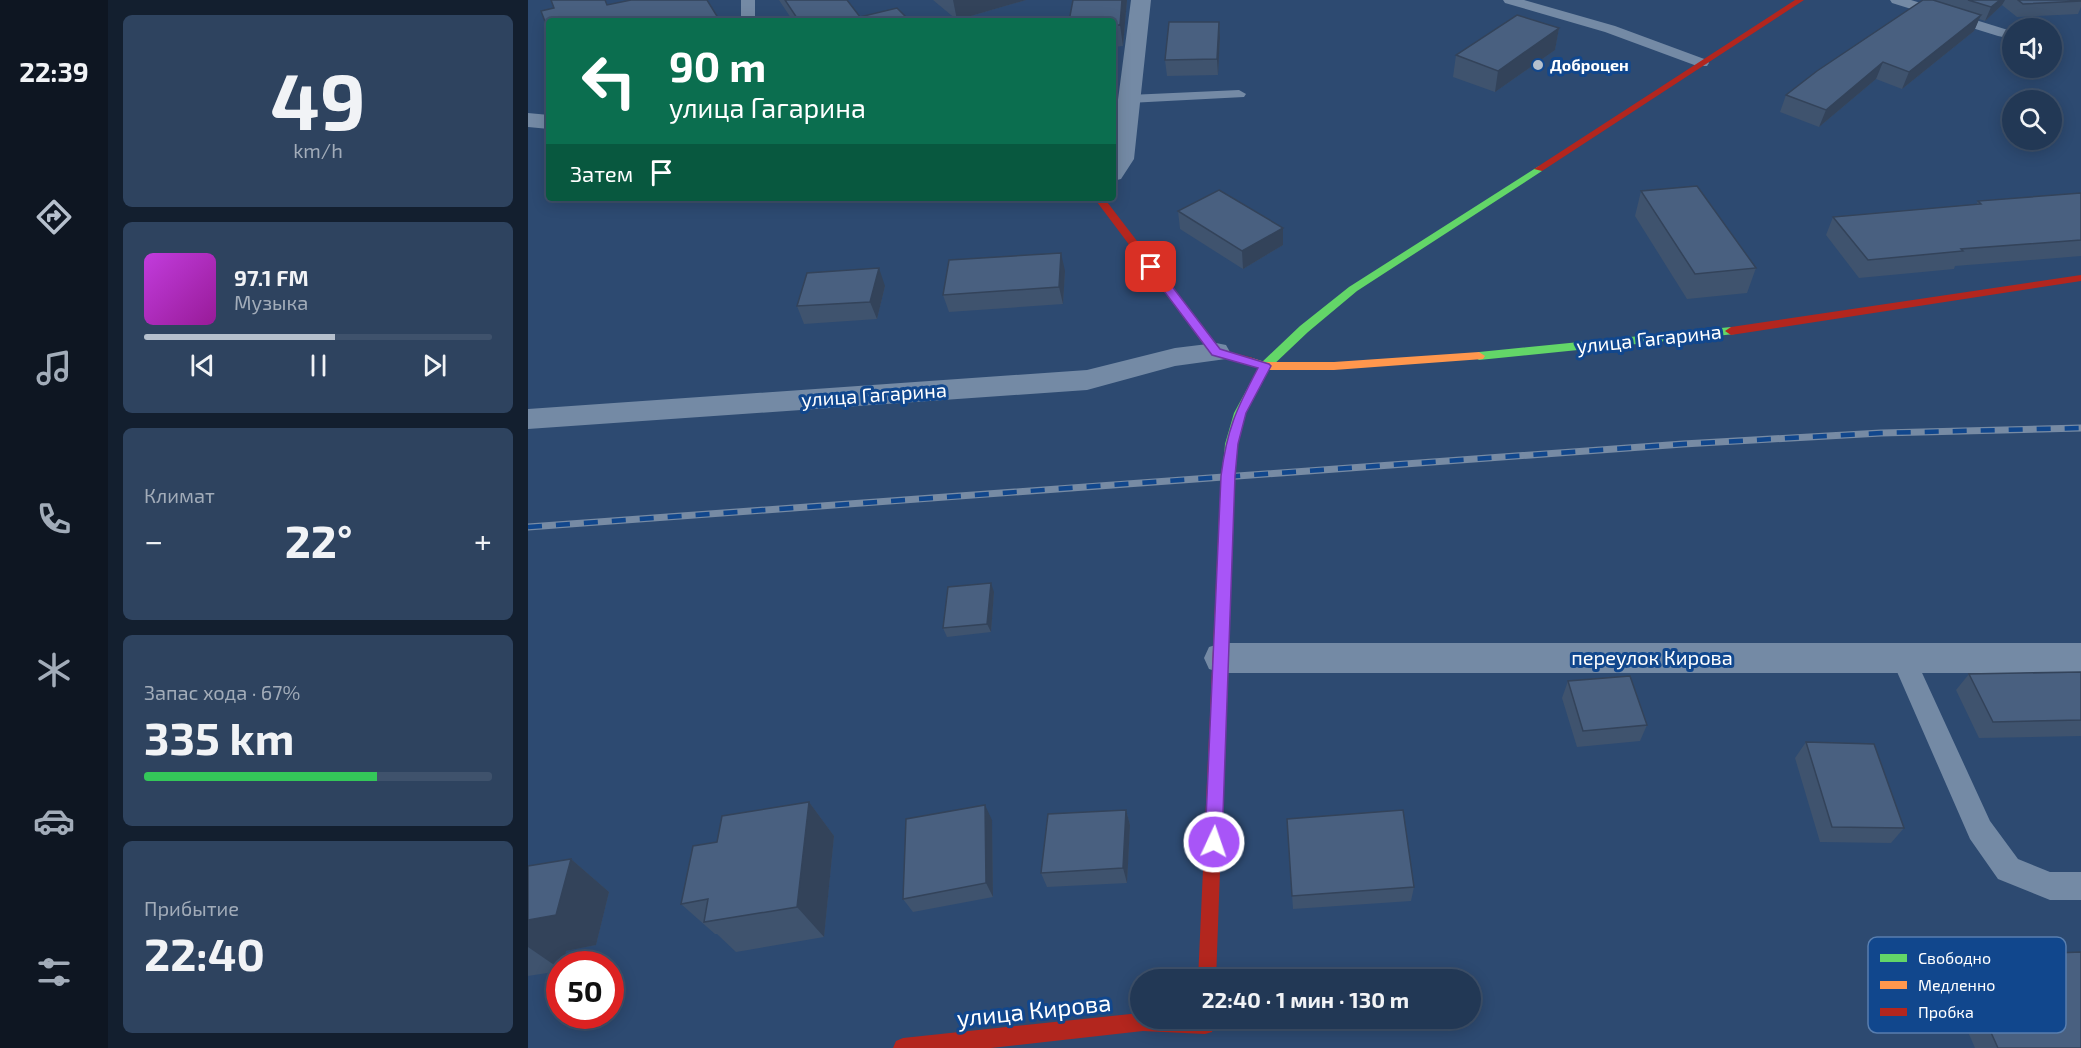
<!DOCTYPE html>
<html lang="ru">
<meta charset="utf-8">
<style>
:root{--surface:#223855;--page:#2e435f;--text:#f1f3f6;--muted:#a2acb9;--line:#3f526c;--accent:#b6c0cd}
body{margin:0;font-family:"Exo 2",sans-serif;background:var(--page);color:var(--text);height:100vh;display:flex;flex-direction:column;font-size:22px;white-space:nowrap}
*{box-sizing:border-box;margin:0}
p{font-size:20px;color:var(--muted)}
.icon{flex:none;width:33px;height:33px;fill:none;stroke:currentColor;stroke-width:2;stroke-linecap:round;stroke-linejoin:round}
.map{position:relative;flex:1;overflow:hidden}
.panel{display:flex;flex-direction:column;gap:15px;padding:15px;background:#131f2f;width:420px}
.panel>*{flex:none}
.top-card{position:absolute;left:18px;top:18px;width:570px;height:183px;border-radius:6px;box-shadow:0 3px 15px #0003,0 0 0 2px var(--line);background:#0b6e4f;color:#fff;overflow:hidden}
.tools{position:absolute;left:1474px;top:18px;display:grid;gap:12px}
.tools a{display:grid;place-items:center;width:60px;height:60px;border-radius:50%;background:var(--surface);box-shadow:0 3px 15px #0003,0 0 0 2px var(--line);font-size:30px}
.speed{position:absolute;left:18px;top:951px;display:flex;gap:12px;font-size:30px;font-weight:700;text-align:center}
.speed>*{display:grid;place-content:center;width:78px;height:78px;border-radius:50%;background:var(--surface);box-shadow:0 3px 15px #0003,0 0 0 2px var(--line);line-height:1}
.speed .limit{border:9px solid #d22;background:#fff;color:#111}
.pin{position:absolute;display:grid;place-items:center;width:51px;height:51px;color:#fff;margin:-26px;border-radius:12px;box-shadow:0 3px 9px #0006}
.me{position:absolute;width:66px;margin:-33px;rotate:3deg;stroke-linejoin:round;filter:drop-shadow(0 0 4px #0008)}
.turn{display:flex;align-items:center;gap:21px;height:126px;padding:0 24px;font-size:27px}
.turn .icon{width:78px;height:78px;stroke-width:2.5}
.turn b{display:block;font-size:42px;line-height:51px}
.then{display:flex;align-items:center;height:57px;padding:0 24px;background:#0003;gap:12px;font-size:22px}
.big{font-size:45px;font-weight:700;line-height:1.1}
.panel .tile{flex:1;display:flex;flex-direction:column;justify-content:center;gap:9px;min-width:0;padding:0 21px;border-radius:9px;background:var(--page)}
.panel .dial{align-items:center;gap:0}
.dial b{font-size:78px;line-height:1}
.song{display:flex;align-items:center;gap:18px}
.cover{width:72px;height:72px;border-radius:9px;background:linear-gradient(135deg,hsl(290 70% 55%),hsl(300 70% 35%))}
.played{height:6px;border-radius:3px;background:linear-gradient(90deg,var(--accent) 55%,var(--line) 55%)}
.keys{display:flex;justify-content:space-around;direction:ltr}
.heat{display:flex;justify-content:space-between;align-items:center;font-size:33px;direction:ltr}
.charge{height:9px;border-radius:4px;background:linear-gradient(90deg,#34c759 67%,var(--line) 0)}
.trip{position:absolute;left:602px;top:969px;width:351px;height:60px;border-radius:30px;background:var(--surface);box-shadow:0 3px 15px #0003,0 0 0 2px var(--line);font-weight:700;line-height:60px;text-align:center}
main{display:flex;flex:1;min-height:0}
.tab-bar{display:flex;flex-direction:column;width:108px;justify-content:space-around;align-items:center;background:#0e1622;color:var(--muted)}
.tab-bar .icon{width:42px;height:42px}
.tab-bar .active{color:var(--accent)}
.tab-bar b{font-size:27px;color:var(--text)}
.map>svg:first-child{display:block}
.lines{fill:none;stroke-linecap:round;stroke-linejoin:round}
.lane{fill:#748aa5;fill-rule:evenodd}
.street{fill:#748aa5;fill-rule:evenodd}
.fast{fill:#63d668;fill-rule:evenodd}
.slow{fill:#ff974d;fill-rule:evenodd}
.jam{fill:#b3261e;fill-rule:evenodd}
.rail-casing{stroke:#778ba4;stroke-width:7}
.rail{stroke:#11478d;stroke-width:4.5;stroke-dasharray:14;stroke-linecap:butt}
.wall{fill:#3f536e}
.shaded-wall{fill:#33435a}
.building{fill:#496080;stroke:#33435a;stroke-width:1.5}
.route{fill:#a855f7;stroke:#6d37a1;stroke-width:1.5}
.poi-dot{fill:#b6c0cd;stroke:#11478d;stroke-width:2}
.labels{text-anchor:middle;stroke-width:6;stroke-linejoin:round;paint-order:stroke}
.far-poi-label{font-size:16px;font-weight:bold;fill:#fff;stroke:#11478d;text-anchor:start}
.street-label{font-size:20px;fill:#fff;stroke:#11478d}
.near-street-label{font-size:24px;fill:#fff;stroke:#11478d}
.key{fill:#11478d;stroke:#587eaf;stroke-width:1.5}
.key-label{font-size:16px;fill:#fff}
</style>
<main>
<nav class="tab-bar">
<b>22:39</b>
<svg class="icon active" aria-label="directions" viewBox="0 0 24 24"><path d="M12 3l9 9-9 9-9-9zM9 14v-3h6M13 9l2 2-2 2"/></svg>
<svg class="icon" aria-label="music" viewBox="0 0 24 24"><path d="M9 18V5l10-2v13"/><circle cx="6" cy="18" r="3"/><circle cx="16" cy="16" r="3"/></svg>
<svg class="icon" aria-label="phone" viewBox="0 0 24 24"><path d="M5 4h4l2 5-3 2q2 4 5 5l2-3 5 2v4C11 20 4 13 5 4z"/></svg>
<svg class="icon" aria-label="climate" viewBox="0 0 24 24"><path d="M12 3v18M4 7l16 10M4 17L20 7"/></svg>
<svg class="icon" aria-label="car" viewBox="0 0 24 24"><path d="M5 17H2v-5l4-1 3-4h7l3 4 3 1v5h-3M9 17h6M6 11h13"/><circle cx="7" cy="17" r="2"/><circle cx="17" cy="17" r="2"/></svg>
<svg class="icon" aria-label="filters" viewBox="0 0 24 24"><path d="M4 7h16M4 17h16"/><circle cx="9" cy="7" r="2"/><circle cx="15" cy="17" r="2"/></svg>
</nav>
<section class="panel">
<div class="tile dial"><b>49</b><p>km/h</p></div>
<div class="tile">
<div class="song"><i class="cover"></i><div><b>97.1 FM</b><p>Музыка</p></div></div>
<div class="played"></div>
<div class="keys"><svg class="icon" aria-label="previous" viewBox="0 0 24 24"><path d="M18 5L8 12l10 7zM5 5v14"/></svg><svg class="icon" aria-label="pause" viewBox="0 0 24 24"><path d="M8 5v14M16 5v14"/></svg><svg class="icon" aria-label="next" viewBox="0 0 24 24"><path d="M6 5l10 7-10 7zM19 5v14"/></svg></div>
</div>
<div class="tile"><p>Климат</p>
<div class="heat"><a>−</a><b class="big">22°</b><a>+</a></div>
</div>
<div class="tile"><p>Запас хода · 67%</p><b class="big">335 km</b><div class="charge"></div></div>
<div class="tile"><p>Прибытие</p><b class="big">22:40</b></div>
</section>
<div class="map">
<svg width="1553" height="1048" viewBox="0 0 1553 1048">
<rect width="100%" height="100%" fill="#2d4a71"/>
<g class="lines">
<path class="lane" d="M 213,0 L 227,0 L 227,21 L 213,21 Z
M 975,0 L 996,0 L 1087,26 L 1179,60 L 1181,63 L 1179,66 L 1169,66 L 1077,32 L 977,3 Z
M 1362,0 L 1383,0 L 1480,30 L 1482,33 L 1475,37 L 1470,36 L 1364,3 Z
M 711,90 L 718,94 L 716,97 L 601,103 L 594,99 L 601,95 Z
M 1375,648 L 1384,651 L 1462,821 L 1490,859 L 1522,872 L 1553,872 L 1553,900 L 1522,900 L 1470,879 L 1442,839 L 1363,658 L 1366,651 Z"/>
<path class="street" d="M 603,0 L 623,0 L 606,159 L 593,179 L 585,181 L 585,138 Z
M 0,113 L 21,115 L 21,129 L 0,127 Z
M 688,343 L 698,345 L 702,352 L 698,359 L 647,366 L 559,390 L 0,429 L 0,409 L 559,370 L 647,348 Z
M 694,643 L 1553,643 L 1553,673 L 694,673 L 681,669 L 676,658 L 681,647 Z"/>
<path class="fast" d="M 1011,166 L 1014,167 L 1014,171 L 829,291 L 780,332 L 742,368 L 718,413 L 709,444 L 705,516 L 703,520 L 693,520 L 691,516 L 697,444 L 706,413 L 733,363 L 772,326 L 821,287 Z
M 1203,327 L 1207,328 L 1207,334 L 951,360 L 945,356 L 951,352 Z"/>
<path class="slow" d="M 951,352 L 957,356 L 955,359 L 806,370 L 737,370 L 717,364 L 715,361 L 721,357 L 737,362 L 806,362 Z"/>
<path class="jam" d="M 1267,0 L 1276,0 L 1014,171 L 1006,169 Z
M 566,198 L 576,198 L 692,349 L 725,358 L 727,361 L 725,364 L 721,365 L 684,355 Z
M 1553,275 L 1553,281 L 1203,335 L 1197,331 L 1203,327 Z
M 698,511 L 705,516 L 688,980 L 670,980 L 691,516 Z
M 612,1013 L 612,1018 L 684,1018 L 686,1025 L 684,1032 L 677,1034 L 615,1031 L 463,1048 L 365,1048 L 368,1041 L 375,1038 Z"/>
<g class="rail-casing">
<path id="rail" d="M 0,527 L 1155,444 L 1353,433 L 1553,428"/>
</g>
<use href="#rail" class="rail"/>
</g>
<path class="wall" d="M 251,0 L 319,0 L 332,17 L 382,21 L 265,21 Z
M 405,0 L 498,0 L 429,20 Z
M 545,0 L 599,0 L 595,46 L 585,47 L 585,21 Z
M 1395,0 L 1553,0 L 1553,7 L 1550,14 L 1489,17 L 1474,5 L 1457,21 L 1451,19 L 1446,31 L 1374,89 L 1348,79 L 1291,127 L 1252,112 L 1258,95 Z
M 691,22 L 692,38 L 690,75 L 639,76 L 637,60 Z
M 1031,28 L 1027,50 L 967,92 L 925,77 L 928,55 Z
M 1113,191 L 1228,268 L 1219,293 L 1159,299 L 1107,216 Z
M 1553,193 L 1553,256 L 1427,266 L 1426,269 L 1331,278 L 1298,235 L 1305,217 L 1448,205 L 1450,201 Z
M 650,211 L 755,245 L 715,269 L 652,229 Z
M 537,271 L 535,304 L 421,312 L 415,295 Z
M 357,286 L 349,319 L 276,324 L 269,306 Z
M 466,592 L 463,632 L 419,637 L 415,628 Z
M 1553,672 L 1553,736 L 1451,738 L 1428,690 L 1441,674 Z
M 1040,681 L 1119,725 L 1112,741 L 1049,747 L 1034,698 Z
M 1278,742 L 1376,828 L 1363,843 L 1292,842 L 1267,758 Z
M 281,802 L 306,836 L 296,937 L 208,952 L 189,934 L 187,934 L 153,904 Z
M 598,810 L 602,825 L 599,883 L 519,887 L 513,873 Z
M 759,819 L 886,887 L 883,901 L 765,909 Z
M 464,820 L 465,897 L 385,912 L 375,899 Z
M 43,859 L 81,892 L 68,945 L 38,951 L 32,964 L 32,971 L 0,976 L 0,866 Z
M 1527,953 L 1553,1048 L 1447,1048 L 1412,968 L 1428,955 Z"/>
<path class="shaded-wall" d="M 425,0 L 498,0 L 429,20 Z
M 594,0 L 599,0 L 595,46 L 592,25 Z
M 1472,0 L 1477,0 L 1474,5 L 1457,21 L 1463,7 Z
M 1453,15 L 1446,31 L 1374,89 L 1381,72 Z
M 691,22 L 692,38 L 690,75 L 689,59 Z
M 1031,28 L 1027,50 L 967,92 L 970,71 Z
M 1355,62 L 1348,79 L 1291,127 L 1298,110 Z
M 755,228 L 755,245 L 715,269 L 714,251 Z
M 533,253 L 537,271 L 535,304 L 531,287 Z
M 351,268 L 357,286 L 349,319 L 342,302 Z
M 463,583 L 466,592 L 463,632 L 459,624 Z
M 281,802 L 306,836 L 296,937 L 269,907 Z
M 457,805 L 464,820 L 465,897 L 458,883 Z
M 598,810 L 602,825 L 599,883 L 595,868 Z
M 43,859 L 81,892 L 68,945 L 38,951 L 35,964 L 32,964 L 32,969 L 0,947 L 0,920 Z"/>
<path class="building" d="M 23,0 L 77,0 L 79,5 L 103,0 L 179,0 L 192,21 L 21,21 L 21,32 L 13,11 L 26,8 Z
M 257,0 L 319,0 L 332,17 L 369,8 L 382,21 L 271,21 Z
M 545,0 L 594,0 L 592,25 L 585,25 L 585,21 L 541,21 Z
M 1395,0 L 1405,0 L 1453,15 L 1381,72 L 1355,62 L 1298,110 L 1258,95 L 1289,71 Z
M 1440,0 L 1472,0 L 1463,7 Z
M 1490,0 L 1553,0 L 1553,1 L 1495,4 Z
M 989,15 L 1031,28 L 970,71 L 928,55 Z
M 641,22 L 691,22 L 689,59 L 637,60 Z
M 1169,186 L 1228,268 L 1167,274 L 1113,191 Z
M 691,190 L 755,228 L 714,251 L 650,211 Z
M 1553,193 L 1553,240 L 1433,249 L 1435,251 L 1340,260 L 1305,217 L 1453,204 L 1450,201 Z
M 533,253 L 531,287 L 415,295 L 421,260 Z
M 351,268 L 342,302 L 269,306 L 279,273 Z
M 463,583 L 459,624 L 415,628 L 420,587 Z
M 1553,672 L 1553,720 L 1465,722 L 1441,674 Z
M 1102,676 L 1119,725 L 1055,731 L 1040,681 Z
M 1278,742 L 1346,744 L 1376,828 L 1304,827 Z
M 281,802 L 269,907 L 176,922 L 180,899 L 153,904 L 165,846 L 189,842 L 194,816 Z
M 457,805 L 458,883 L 375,899 L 378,819 Z
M 598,810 L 595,868 L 513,873 L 520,814 Z
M 875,810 L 886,887 L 764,896 L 759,819 Z
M 43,859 L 28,915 L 0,920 L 0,866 Z
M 1525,948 L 1527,953 L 1553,952 L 1553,1048 L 1470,1048 L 1428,955 Z"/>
<path class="route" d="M 623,263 L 627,264 L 692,349 L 741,364 L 743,366 L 718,413 L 710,444 L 707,476 L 694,842 L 692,847 L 686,850 L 680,847 L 677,842 L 693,476 C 699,429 708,410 730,368 L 684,355 L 618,267 Z"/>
<circle class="poi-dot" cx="1010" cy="65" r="6"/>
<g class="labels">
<g class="far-poi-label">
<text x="1022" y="71">Доброцен</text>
</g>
<g class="street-label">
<text transform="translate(1121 339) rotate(-6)" y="7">улица Гагарина</text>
<text transform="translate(346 395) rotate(-4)" y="7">улица Гагарина</text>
<text x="1124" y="665">переулок Кирова</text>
</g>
<g class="near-street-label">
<text transform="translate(506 1011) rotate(-6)" y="8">улица Кирова</text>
</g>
</g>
<rect x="1340" y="937" width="198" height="96" rx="9" class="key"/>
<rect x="1352" y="954" width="27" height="8" fill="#63d668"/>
<rect x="1352" y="981" width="27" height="8" fill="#ff974d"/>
<rect x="1352" y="1008" width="27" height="8" fill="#b3261e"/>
<g class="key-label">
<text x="1390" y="964">Свободно</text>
<text x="1390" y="991">Медленно</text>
<text x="1390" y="1018">Пробка</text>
</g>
</svg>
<div class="tools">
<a><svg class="icon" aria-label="sound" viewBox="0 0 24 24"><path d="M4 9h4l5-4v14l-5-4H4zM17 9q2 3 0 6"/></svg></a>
<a><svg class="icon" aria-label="search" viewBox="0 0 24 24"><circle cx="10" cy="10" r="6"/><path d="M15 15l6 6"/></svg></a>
</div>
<div class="speed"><div class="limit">50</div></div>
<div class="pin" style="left:623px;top:267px;background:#d93025"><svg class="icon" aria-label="arrive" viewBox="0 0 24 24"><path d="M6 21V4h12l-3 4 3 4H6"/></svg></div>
<svg class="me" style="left:686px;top:842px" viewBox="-20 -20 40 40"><circle r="17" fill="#a855f7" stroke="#fff" stroke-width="3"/><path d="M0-11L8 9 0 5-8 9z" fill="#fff"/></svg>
<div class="trip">22:40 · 1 мин · 130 m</div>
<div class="top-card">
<div class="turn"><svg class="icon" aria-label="left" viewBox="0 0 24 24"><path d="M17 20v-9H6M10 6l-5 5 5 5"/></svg><div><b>90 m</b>улица Гагарина</div></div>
<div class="then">Затем<svg class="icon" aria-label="arrive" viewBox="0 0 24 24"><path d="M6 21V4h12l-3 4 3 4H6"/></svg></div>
</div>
</div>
</main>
